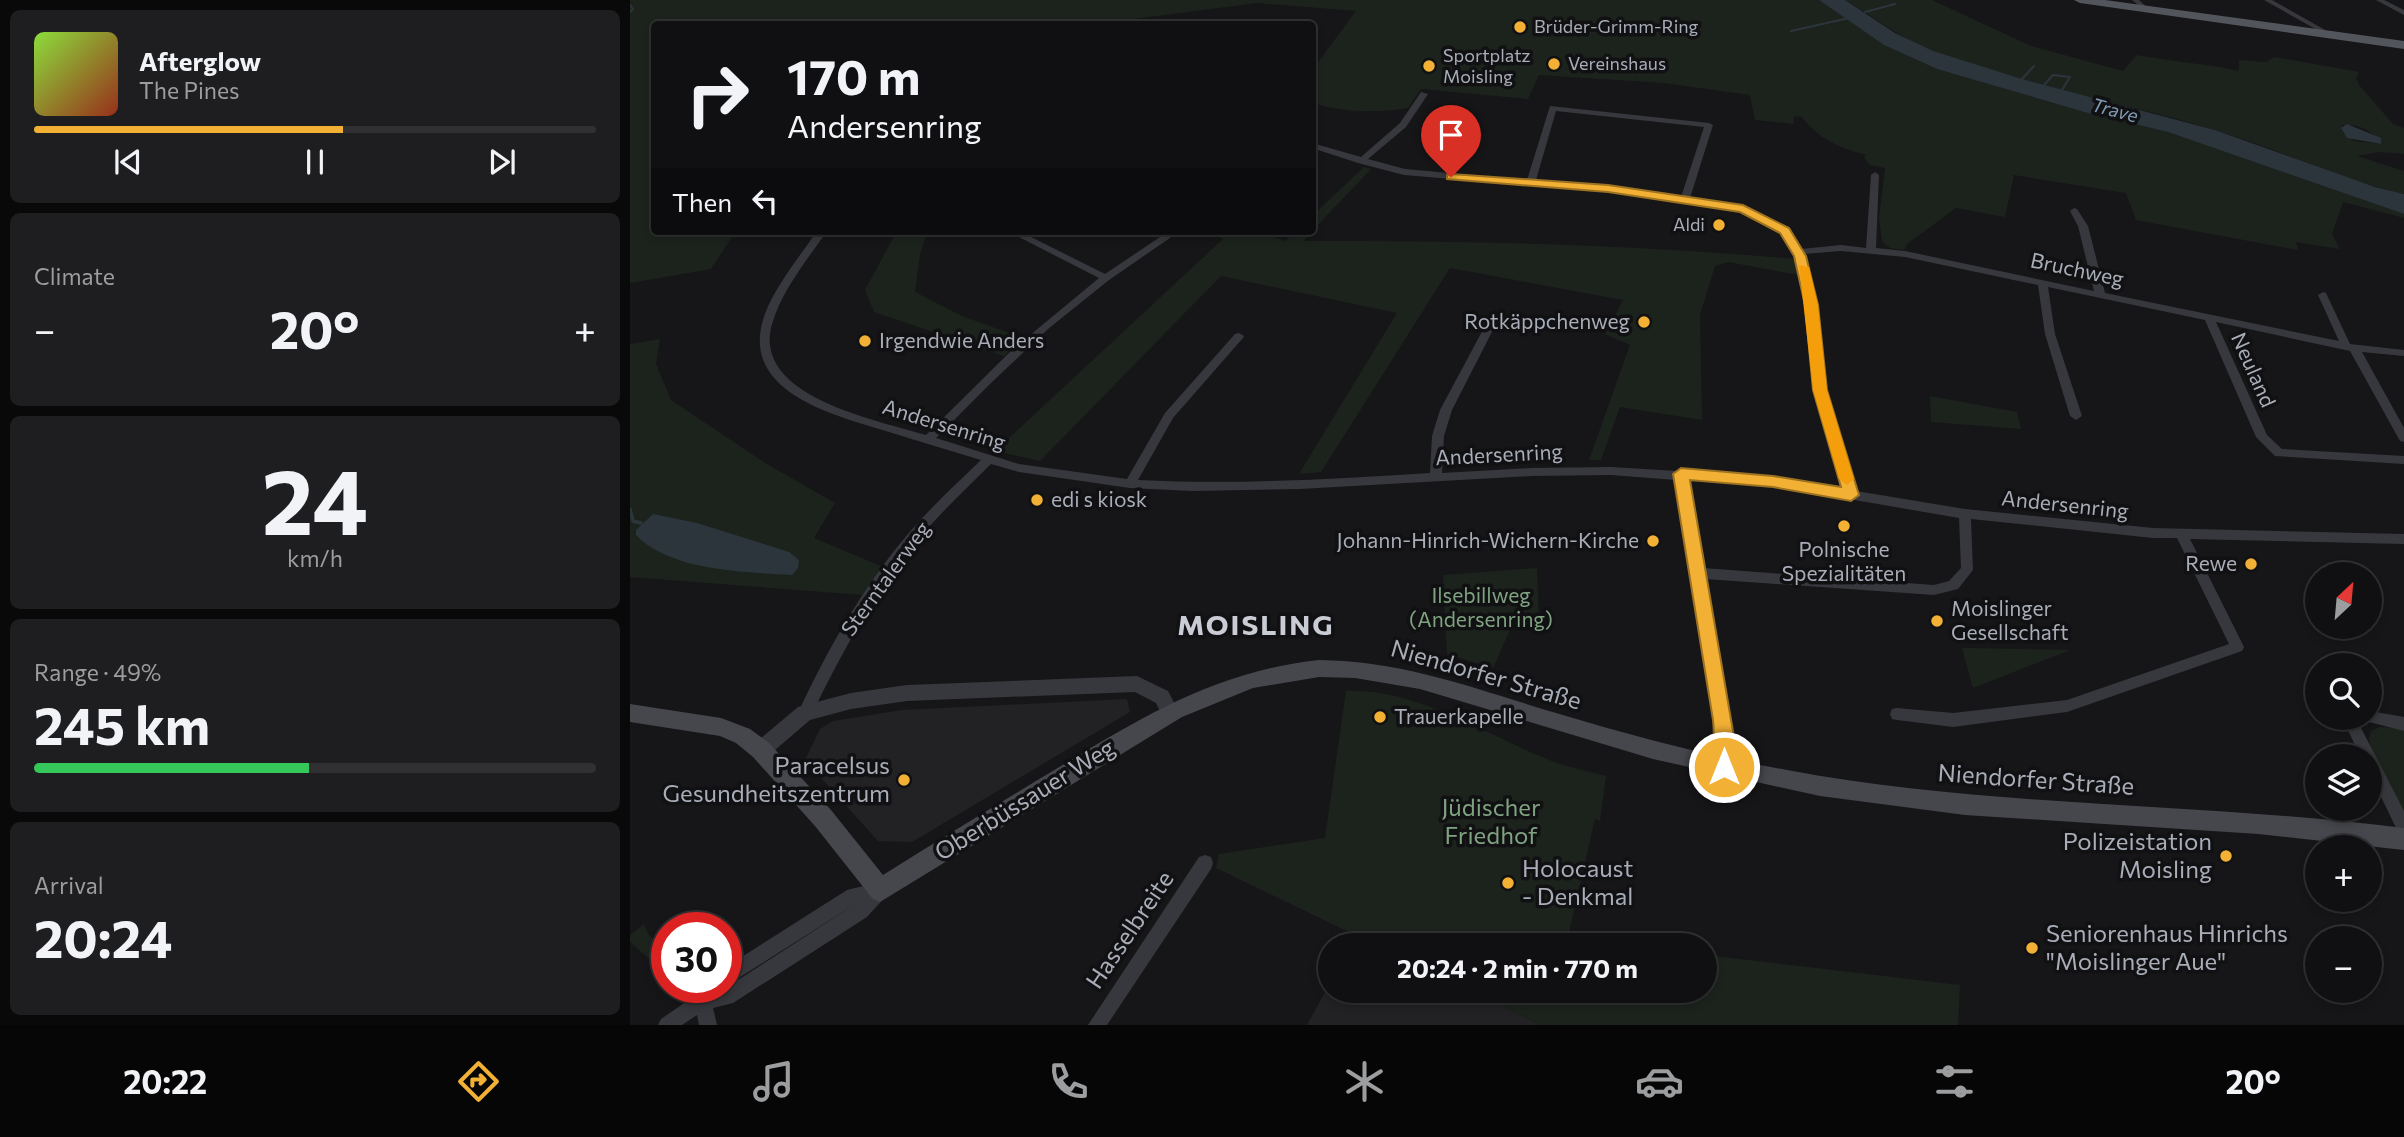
<!DOCTYPE html>
<meta charset="utf-8">
<style>
:root{--surface:#101012;--page:#1e1e20;--text:#f1f3f6;--muted:#9c9d9f;--line:#303032;--accent:#f2b134}
body{margin:0;font-family:Commissioner,sans-serif;background:var(--page);color:var(--text);height:100vh;display:flex;flex-direction:column;font-size:26px;white-space:nowrap}
*{box-sizing:border-box;margin:0}
p{font-size:23px;color:var(--muted)}
.icon{flex:none;width:38px;height:38px;fill:none;stroke:currentColor;stroke-width:2;stroke-linecap:round;stroke-linejoin:round}
.map{position:relative;flex:1;overflow:hidden}
.sheet{display:flex;flex-direction:column;gap:10px;padding:10px;background:#09090a;width:630px}
.sheet>*{flex:none}
.banner{position:absolute;left:21px;top:21px;width:665px;height:214px;border-radius:7px;box-shadow:0 4px 10px #0003,0 0 0 2px var(--line);background:#101012;color:var(--text);overflow:hidden}
.needle{width:46px;rotate:26deg}
.tools{position:absolute;left:1675px;top:562px;display:grid;gap:14px}
.tools a{display:grid;place-items:center;width:77px;height:77px;border-radius:50%;background:var(--surface);box-shadow:0 4px 10px #0003,0 0 0 2px var(--line);font-size:35px}
.speed{position:absolute;left:21px;top:912px;display:flex;gap:14px;font-size:35px;font-weight:700;text-align:center}
.speed>*{display:grid;place-content:center;width:91px;height:91px;border-radius:50%;background:var(--surface);box-shadow:0 4px 10px #0003,0 0 0 2px var(--line);line-height:1}
.speed .limit{border:10px solid #d22;background:#fff;color:#111}
.pin{position:absolute;display:grid;place-items:center;width:60px;height:60px;color:#fff;margin:-72px -30px;border-radius:50% 50% 50% 0;rotate:-45deg;box-shadow:0 0 7px #0007}
.pin .icon{rotate:45deg}
.me{position:absolute;width:77px;margin:-38px;rotate:0deg;stroke-linejoin:round;filter:drop-shadow(0 0 5px #0008)}
.turn{display:flex;align-items:center;gap:24px;height:147px;padding:0 21px;font-size:32px}
.turn .icon{width:91px;height:91px;stroke-width:2.5}
.turn b{display:block;font-size:49px;line-height:60px}
.then{display:flex;align-items:center;height:66px;padding:0 21px;background:#0003;gap:14px;font-size:26px}
.big{font-size:52px;font-weight:700;line-height:1.1}
.sheet .card{flex:1;display:flex;flex-direction:column;justify-content:center;gap:10px;min-width:0;padding:0 24px;border-radius:10px;background:var(--page)}
.sheet .dial{align-items:center;gap:0}
.dial b{font-size:91px;line-height:1}
.song{display:flex;align-items:center;gap:21px}
.cover{width:84px;height:84px;border-radius:10px;background:linear-gradient(135deg,hsl(90 70% 55%),hsl(10 70% 35%))}
.played{height:7px;border-radius:4px;background:linear-gradient(90deg,var(--accent) 55%,var(--line) 55%)}
.keys{display:flex;justify-content:space-around;direction:ltr}
.heat{display:flex;justify-content:space-between;align-items:center;font-size:38px;direction:ltr}
.charge{height:10px;border-radius:5px;background:linear-gradient(90deg,#34c759 49%,var(--line) 0)}
.trip{position:absolute;left:688px;top:933px;width:399px;height:70px;border-radius:35px;background:var(--surface);box-shadow:0 4px 10px #0003,0 0 0 2px var(--line);font-weight:700;line-height:70px;text-align:center}
.dock{display:flex;height:112px;justify-content:space-around;align-items:center;background:#060607;color:var(--muted)}
.dock .icon{width:49px;height:49px}
.dock .on{color:var(--accent)}
.dock b{font-size:32px;color:var(--text)}
main{display:flex;flex:1;min-height:0}
.map>svg:first-child{display:block}
.built{fill:#222225}
.green{fill:#1c231d;fill-rule:evenodd}
.water{fill:#2c353c}
.lines{fill:none;stroke-linecap:round;stroke-linejoin:round}
.stream-far1{stroke:#2c353c;stroke-width:2}
.stream{stroke:#2c353c;stroke-width:3.5}
.minor{fill:#37383d;fill-rule:evenodd}
.tertiary{fill:#37383d;fill-rule:evenodd}
.secondary{fill:#45474d;fill-rule:evenodd}
.primary{fill:#53555c;fill-rule:evenodd}
.route{fill:#f2b134;stroke:#9d7322;stroke-width:2}
.slow{fill:#f59e0b}
.poi-dot{fill:#f2b134;stroke:#111113;stroke-width:2.5}
.labels{text-anchor:middle;stroke-width:7;stroke-linejoin:round;paint-order:stroke}
.far-poi-label{font-size:18px;fill:#a8adb8;stroke:#111113;text-anchor:start}
.far-water-label{font-size:19px;font-style:italic;fill:#7f9bb3;stroke:#111113}
.street-label{font-size:21px;fill:#a8adb8;stroke:#111113}
.poi-label{font-size:21px;fill:#a8adb8;stroke:#111113;text-anchor:start}
.park-label{font-size:21px;fill:#7fa381;stroke:#111113}
.near-street-label{font-size:24px;fill:#a8adb8;stroke:#111113}
.near-poi-label{font-size:24px;fill:#a8adb8;stroke:#111113;text-anchor:end}
.near-park-label{font-size:24px;fill:#7fa381;stroke:#111113}
.district-label{font-size:28px;font-weight:bold;letter-spacing:2px;fill:#c9ccd4;stroke:#111113}
</style>
<main>
<section class="sheet">
<div class="card">
<div class="song"><i class="cover"></i><div><b>Afterglow</b><p>The Pines</p></div></div>
<div class="played"></div>
<div class="keys"><svg class="icon" aria-label="previous" viewBox="0 0 24 24"><path d="M18 5L8 12l10 7zM5 5v14"/></svg><svg class="icon" aria-label="pause" viewBox="0 0 24 24"><path d="M8 5v14M16 5v14"/></svg><svg class="icon" aria-label="next" viewBox="0 0 24 24"><path d="M6 5l10 7-10 7zM19 5v14"/></svg></div>
</div>
<div class="card"><p>Climate</p>
<div class="heat"><a>−</a><b class="big">20°</b><a>+</a></div>
</div>
<div class="card dial"><b>24</b><p>km/h</p></div>
<div class="card"><p>Range · 49%</p><b class="big">245 km</b><div class="charge"></div></div>
<div class="card"><p>Arrival</p><b class="big">20:24</b></div>
</section>
<div class="map">
<svg width="1774" height="1025" viewBox="0 0 1774 1025">
<rect width="100%" height="100%" fill="#161618"/>
<path class="built" d="M 497,699 L 500,712 L 282,842 L 248,841 L 175,760 L 190,729 L 203,721 L 272,710 Z
M 700,983 L 700,990 L 840,991 L 911,1025 L 677,1025 Z"/>
<path class="green" d="M 0,0 L 1189,0 L 1254,45 L 1307,69 L 1454,112 L 1538,132 L 1774,214 L 1774,218 L 1713,202 L 1702,234 L 1710,249 L 1666,242 L 1668,250 L 1506,220 L 1496,193 L 1384,175 L 1375,217 L 1326,208 L 1277,244 L 1274,250 L 1260,248 L 1252,241 L 1249,218 L 1255,168 L 1240,165 L 1234,158 L 1236,155 C 1209,147 1189,140 1172,117 L 1164,116 L 1164,124 L 1125,120 L 1120,95 L 1034,83 L 909,75 L 898,99 L 791,89 L 778,108 C 744,113 716,113 683,103 L 683,69 L 726,11 L 627,3 L 496,20 L 494,24 L 24,24 L 24,231 L 106,231 L 81,269 L 0,283 Z
M 1215,0 L 1302,0 L 1401,46 L 1493,71 L 1507,55 C 1542,62 1574,63 1609,71 L 1609,60 L 1636,62 L 1644,57 L 1729,72 L 1726,78 L 1729,85 L 1763,124 L 1774,128 L 1774,154 L 1750,152 L 1727,156 L 1774,171 L 1774,194 C 1710,179 1651,150 1588,131 C 1494,102 1394,87 1302,51 C 1271,38 1244,17 1215,0 ZM 1712,125 C 1728,123 1743,131 1751,144 L 1724,141 L 1713,133 Z
M 734,167 L 741,169 L 682,231 L 683,215 Z
M 267,231 L 298,231 L 290,254 L 285,292 L 332,316 L 393,338 L 374,356 L 244,312 L 235,290 Z
M 575,231 L 625,231 L 655,241 L 666,231 L 682,231 L 674,241 C 838,240 1003,245 1166,259 L 1169,275 L 1098,262 L 1085,266 L 1070,315 L 1072,420 L 990,407 L 971,460 L 959,460 L 1000,345 L 975,334 L 993,300 L 820,268 L 691,472 L 669,474 L 767,313 L 591,276 L 410,461 L 365,451 L 593,239 Z
M 30,339 L 26,364 L 41,400 L 135,463 L 205,503 L 184,538 L 253,567 L 233,595 L 0,577 L 0,344 Z
M 1300,396 L 1387,412 L 1391,429 L 1301,422 Z
M 907,568 L 909,619 L 885,619 L 863,668 L 817,654 L 813,575 Z
M 1332,648 L 1339,648 L 1440,650 L 1343,688 Z
M 716,691 C 786,688 856,735 919,760 C 937,767 957,771 976,776 L 970,821 L 965,819 L 937,941 L 989,945 L 746,945 L 586,868 L 589,854 L 695,838 Z
M 1750,727 L 1774,729 L 1774,814 C 1761,792 1732,757 1741,731 Z
M 14,924 L 18,934 L 37,950 L 37,955 L 27,966 L 0,942 L 0,935 Z
M 1075,955 L 1330,985 L 1328,1025 L 911,1025 L 840,991 L 1074,990 Z"/>
<path class="water" d="M 1189,0 L 1215,0 L 1265,33 L 1303,51 L 1392,79 L 1585,130 L 1745,187 L 1774,194 L 1774,214 L 1538,132 L 1454,112 L 1307,69 L 1254,45 Z
M 1717,124 L 1751,138 L 1751,144 L 1717,138 L 1711,128 Z
M 23,514 L 67,523 L 159,552 L 169,560 L 168,568 L 162,575 C 115,572 40,571 6,535 L 6,530 Z"/>
<g class="lines">
<path class="stream-far1" d="M 0,5 L 3,9 L 0,12
M 1235,12 L 1265,4
M 1161,31 L 1219,18
M 1392,79 L 1404,66
M 1414,85 L 1423,75 L 1440,77 L 1432,90"/>
<path class="stream" d="M 0,509 L 3,521 L 11,523"/>
<path class="minor" d="M 1502,0 L 1509,0 L 1520,10 L 1515,11 Z
M 1634,0 L 1642,0 L 1704,35 L 1698,36 Z
M 1746,0 L 1754,0 L 1774,10 L 1774,15 Z
M 791,92 L 798,94 L 776,127 L 738,159 L 775,169 L 897,180 L 920,106 L 1079,123 L 1083,125 L 1060,198 L 1116,207 L 1158,228 L 1171,249 L 1211,245 L 1236,248 L 1241,175 L 1245,172 L 1249,175 L 1246,248 L 1275,251 L 1464,291 L 1448,226 L 1440,211 L 1444,208 L 1447,209 L 1458,226 L 1475,293 L 1709,341 L 1688,295 L 1693,292 L 1696,293 L 1720,344 L 1774,350 L 1774,356 L 1732,352 L 1774,428 L 1774,442 L 1770,441 L 1720,351 L 1586,322 L 1637,435 L 1652,449 L 1774,456 L 1774,464 L 1645,456 L 1626,437 L 1575,320 L 1418,287 L 1425,334 L 1452,416 L 1446,420 L 1440,416 L 1415,334 L 1408,285 L 1275,257 L 1211,251 L 1174,254 L 1186,305 L 1195,389 L 1226,491 L 1335,509 L 1523,528 L 1774,534 L 1774,544 L 1560,539 L 1614,647 L 1612,651 L 1437,712 L 1323,727 L 1267,720 L 1262,719 L 1260,714 L 1262,709 L 1267,708 L 1323,713 L 1437,700 L 1599,644 L 1547,538 L 1523,538 L 1341,519 L 1343,570 L 1328,589 L 1304,595 L 1075,579 L 1100,720 L 1102,767 L 1099,772 L 1094,774 L 1089,772 L 1086,767 L 1086,720 L 1046,480 L 981,475 L 902,476 L 670,489 L 562,491 L 500,488 L 389,472 L 361,464 C 336,489 309,514 286,542 C 243,595 210,656 180,718 L 175,719 L 170,718 L 168,713 C 197,650 233,587 278,534 C 301,507 326,484 351,460 C 320,451 289,441 259,432 C 211,417 118,396 131,328 C 137,295 169,258 187,231 L 197,231 C 177,260 152,290 142,324 C 121,397 248,420 296,435 L 382,350 L 469,278 L 377,231 L 389,231 L 475,274 L 539,231 L 550,231 L 479,280 L 418,329 L 361,383 L 306,438 L 389,464 L 497,479 L 535,413 L 605,334 L 609,333 L 614,336 L 613,338 L 543,418 L 508,480 C 606,485 703,479 800,473 L 802,436 L 810,410 L 856,324 L 861,321 L 866,324 L 822,410 L 814,436 L 812,473 L 902,468 L 981,467 L 1047,471 L 1051,470 L 1056,472 L 1143,478 L 1213,489 L 1185,389 L 1176,305 L 1165,256 L 1151,232 L 1111,211 L 978,192 L 774,175 L 728,163 L 682,148 L 682,143 L 731,157 L 770,123 ZM 926,111 L 1074,127 L 1051,197 L 978,186 L 906,180 ZM 1058,481 L 1143,486 L 1329,518 L 1331,568 L 1319,581 L 1304,585 L 1073,568 Z
M 1740,711 L 1774,717 L 1774,731 L 1735,721 L 1731,728 L 1774,811 L 1774,835 L 1768,832 L 1740,774 L 1740,756 L 1730,756 L 1717,728 L 1722,718 L 1740,718 Z
M 575,855 L 581,857 L 583,863 L 581,869 L 477,1025 L 458,1025 L 569,857 Z
M 250,882 L 256,884 L 258,890 L 256,896 L 237,917 L 103,1003 L 83,1008 L 87,1025 L 69,1025 L 67,1015 L 52,1025 L 28,1025 L 31,1019 L 66,995 L 72,987 L 93,987 L 92,989 L 94,989 L 227,903 L 96,986 L 96,967 L 217,890 Z"/>
<path class="tertiary" d="M 507,676 L 538,691 L 549,712 L 547,718 L 540,720 L 533,718 L 526,703 L 505,692 L 277,701 L 221,709 L 180,720 L 138,756 L 131,759 L 124,756 L 121,750 L 124,744 L 168,707 L 221,693 L 277,685 Z"/>
<path class="secondary" d="M 689,660 C 775,661 845,689 926,713 C 1002,736 1079,756 1157,770 C 1361,808 1569,802 1774,828 L 1774,850 L 1628,834 L 1335,815 L 1190,796 L 1023,759 L 790,689 L 725,678 L 689,677 L 623,688 L 552,717 L 250,902 L 242,898 L 185,826 L 123,757 L 106,743 L 90,736 L 0,722 L 0,704 L 91,718 L 120,729 L 139,743 L 201,810 L 253,875 C 310,839 368,804 426,769 C 512,717 587,671 689,660 Z"/>
<path class="primary" d="M 1444,0 L 1475,0 L 1774,41 L 1774,49 L 1450,3 Z"/>
</g>
<path class="route" d="M 821,174 L 978,185 L 1113,205 L 1159,228 L 1176,256 L 1188,305 L 1197,390 L 1229,495 L 1221,501 L 1143,487 L 1060,480 L 1105,743 L 1101,773 L 1094,776 L 1087,773 C 1082,761 1085,735 1083,720 L 1043,474 L 1051,468 L 1143,476 L 1211,487 L 1183,390 L 1175,305 L 1164,256 L 1150,233 L 1110,212 L 978,192 L 817,179 L 817,175 Z"/>
<path class="slow" d="M 1169,265 L 1179,267 L 1188,305 L 1197,390 L 1224,479 L 1217,485 L 1209,479 L 1183,390 Z"/>
<g class="poi-dot">
<circle cx="890" cy="27" r="7"/>
<circle cx="924" cy="64" r="7"/>
<circle cx="799" cy="66" r="7"/>
<circle cx="1089" cy="225" r="7"/>
<circle cx="1014" cy="322" r="7"/>
<circle cx="235" cy="341" r="7"/>
<circle cx="407" cy="500" r="7"/>
<circle cx="1214" cy="526" r="7"/>
<circle cx="1023" cy="541" r="7"/>
<circle cx="1621" cy="564" r="7"/>
<circle cx="1307" cy="621" r="7"/>
<circle cx="750" cy="717" r="7"/>
<circle cx="274" cy="780" r="7"/>
<circle cx="1596" cy="856" r="7"/>
<circle cx="878" cy="883" r="7"/>
<circle cx="1402" cy="948" r="7"/>
</g>
<g class="labels">
<g class="far-poi-label">
<text x="904" y="33">Brüder-Grimm-Ring</text>
<text x="813" y="62">Sportplatz<tspan x="813" dy="21">Moisling</tspan></text>
<text x="938" y="70">Vereinshaus</text>
<text x="1075" y="231" text-anchor="end">Aldi</text>
</g>
<g class="far-water-label">
<text transform="translate(1485 110) rotate(15)" y="7">Trave</text>
</g>
<g class="street-label">
<text transform="translate(1447 270) rotate(12)" y="7">Bruchweg</text>
<text transform="translate(1623 370) rotate(66)" y="7">Neuland</text>
<text transform="translate(314 425) rotate(17)" y="7">Andersenring</text>
<text transform="translate(869 455) rotate(-3)" y="7">Andersenring</text>
<text transform="translate(1435 505) rotate(6)" y="7">Andersenring</text>
<text transform="translate(256 579) rotate(-54)" y="7">Sterntalerweg</text>
</g>
<g class="poi-label">
<text x="1000" y="329" text-anchor="end">Rotkäppchenweg</text>
<text x="249" y="348">Irgendwie Anders</text>
<text x="421" y="507">edi s kiosk</text>
<text x="1009" y="548" text-anchor="end">Johann-Hinrich-Wichern-Kirche</text>
<text x="1214" y="557" text-anchor="middle">Polnische<tspan x="1214" dy="24">Spezialitäten</tspan></text>
<text x="1607" y="571" text-anchor="end">Rewe</text>
<text x="1321" y="616">Moislinger<tspan x="1321" dy="24">Gesellschaft</tspan></text>
<text x="764" y="724">Trauerkapelle</text>
</g>
<g class="park-label">
<text x="851" y="603">Ilsebillweg<tspan x="851" dy="24">(Andersenring)</tspan></text>
</g>
<g class="near-street-label">
<text transform="translate(856 675) rotate(16)" y="8">Niendorfer Straße</text>
<text transform="translate(1406 780) rotate(4)" y="8">Niendorfer Straße</text>
<text transform="translate(395 800) rotate(-32)" y="8">Oberbüssauer Weg</text>
<text transform="translate(500 930) rotate(-56)" y="8">Hasselbreite</text>
</g>
<g class="near-poi-label">
<text x="260" y="774">Paracelsus<tspan x="260" dy="28">Gesundheitszentrum</tspan></text>
<text x="1582" y="850">Polizeistation<tspan x="1582" dy="28">Moisling</tspan></text>
<text x="892" y="877" text-anchor="start">Holocaust<tspan x="892" dy="28">- Denkmal</tspan></text>
<text x="1416" y="942" text-anchor="start">Seniorenhaus Hinrichs<tspan x="1416" dy="28">"Moislinger Aue"</tspan></text>
</g>
<g class="near-park-label">
<text x="861" y="816">Jüdischer<tspan x="861" dy="28">Friedhof</tspan></text>
</g>
<g class="district-label">
<text x="626" y="635">MOISLING</text>
</g>
</g>
</svg>
<div class="tools">
<a><svg class="needle" viewBox="-14 -14 28 28"><path d="M0-13l5 13h-10z" fill="#e53935"/><path d="M0 13l5-13h-10z" fill="#9c9d9f"/></svg></a>
<a><svg class="icon" aria-label="search" viewBox="0 0 24 24"><circle cx="10" cy="10" r="6"/><path d="M15 15l6 6"/></svg></a>
<a><svg class="icon" aria-label="layers" viewBox="0 0 24 24"><path d="M12 4l9 5-9 5-9-5zM3 14l9 5 9-5"/></svg></a>
<a>+</a>
<a>−</a>
</div>
<div class="speed"><div class="limit">30</div></div>
<div class="pin" style="left:821px;top:177px;background:#d93025"><svg class="icon" aria-label="arrive" viewBox="0 0 24 24"><path d="M6 21V4h12l-3 4 3 4H6"/></svg></div>
<svg class="me" style="left:1094px;top:767px" viewBox="-20 -20 40 40"><circle r="17" fill="#f2b134" stroke="#fff" stroke-width="3"/><path d="M0-11L8 9 0 5-8 9z" fill="#fff"/></svg>
<div class="trip">20:24 · 2 min · 770 m</div>
<div class="banner">
<div class="turn"><svg class="icon" aria-label="right" viewBox="0 0 24 24"><path d="M7 20v-9h11M14 6l5 5-5 5"/></svg><div><b>170 m</b>Andersenring</div></div>
<div class="then">Then<svg class="icon" aria-label="left" viewBox="0 0 24 24"><path d="M17 20v-9H6M10 6l-5 5 5 5"/></svg></div>
</div>
</div>
</main>
<nav class="dock">
<b>20:22</b>
<svg class="icon on" aria-label="directions" viewBox="0 0 24 24"><path d="M12 3l9 9-9 9-9-9zM9 14v-3h6M13 9l2 2-2 2"/></svg>
<svg class="icon" aria-label="music" viewBox="0 0 24 24"><path d="M9 18V5l10-2v13"/><circle cx="6" cy="18" r="3"/><circle cx="16" cy="16" r="3"/></svg>
<svg class="icon" aria-label="phone" viewBox="0 0 24 24"><path d="M5 4h4l2 5-3 2q2 4 5 5l2-3 5 2v4C11 20 4 13 5 4z"/></svg>
<svg class="icon" aria-label="climate" viewBox="0 0 24 24"><path d="M12 3v18M4 7l16 10M4 17L20 7"/></svg>
<svg class="icon" aria-label="car" viewBox="0 0 24 24"><path d="M5 17H2v-5l4-1 3-4h7l3 4 3 1v5h-3M9 17h6M6 11h13"/><circle cx="7" cy="17" r="2"/><circle cx="17" cy="17" r="2"/></svg>
<svg class="icon" aria-label="filters" viewBox="0 0 24 24"><path d="M4 7h16M4 17h16"/><circle cx="9" cy="7" r="2"/><circle cx="15" cy="17" r="2"/></svg>
<b>20°</b>
</nav>
